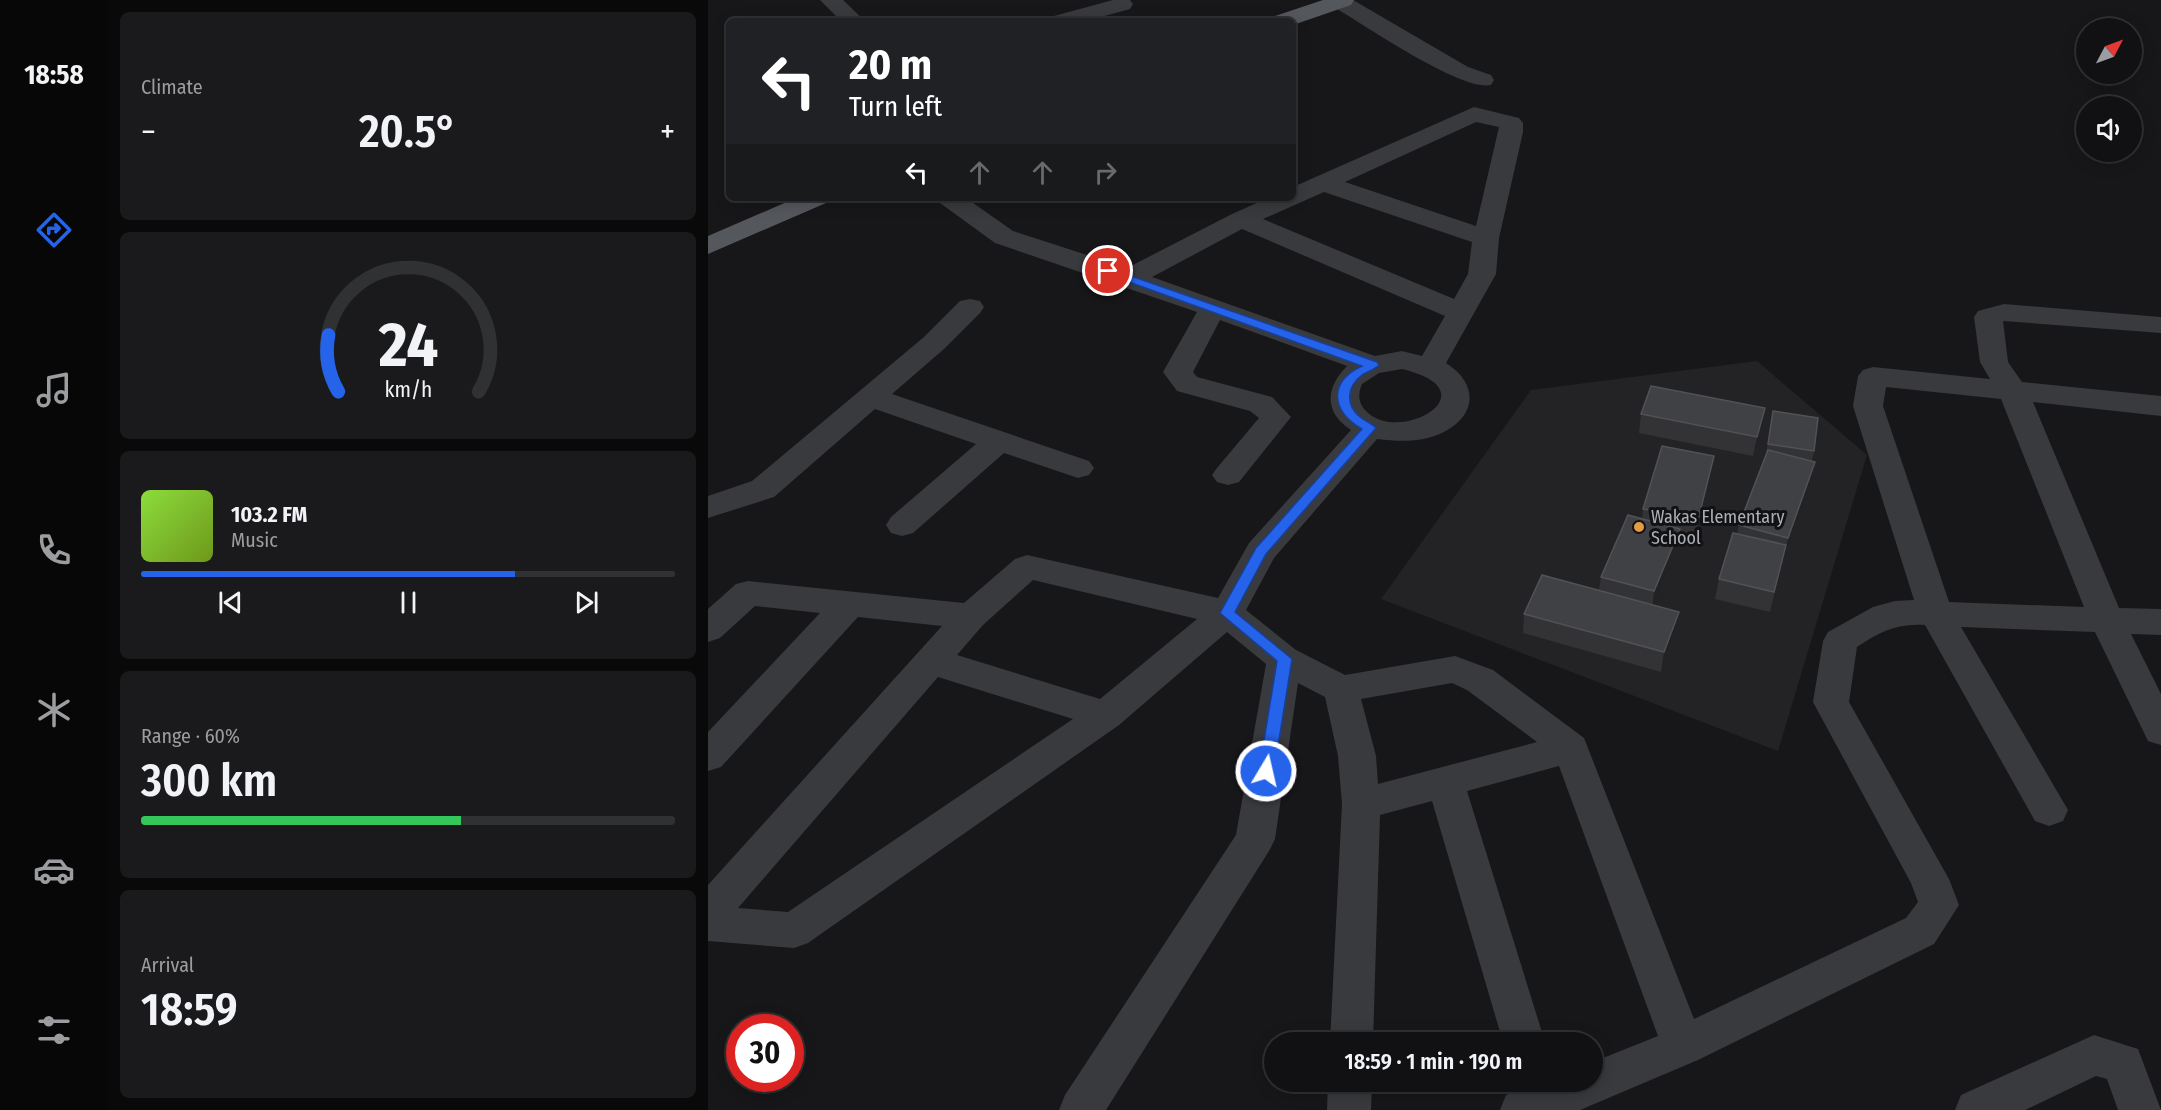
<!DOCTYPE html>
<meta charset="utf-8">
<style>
:root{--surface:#111113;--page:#1a1a1c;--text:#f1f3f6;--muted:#9c9da0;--line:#303133;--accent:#2563eb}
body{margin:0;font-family:"Fira Sans Condensed",sans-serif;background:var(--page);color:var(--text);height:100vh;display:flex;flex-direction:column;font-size:22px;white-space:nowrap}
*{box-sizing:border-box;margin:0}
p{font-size:20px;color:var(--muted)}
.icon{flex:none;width:33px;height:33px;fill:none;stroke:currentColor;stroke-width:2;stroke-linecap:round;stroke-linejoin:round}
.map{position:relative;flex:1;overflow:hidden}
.sheet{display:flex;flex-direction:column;gap:12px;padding:12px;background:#09090a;width:600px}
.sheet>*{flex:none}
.banner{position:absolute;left:18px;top:18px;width:570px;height:183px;border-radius:9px;box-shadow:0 3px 15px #0003,0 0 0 2px var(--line);background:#202124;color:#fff;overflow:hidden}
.needle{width:39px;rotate:49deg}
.controls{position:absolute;left:1368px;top:18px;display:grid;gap:12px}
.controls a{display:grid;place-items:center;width:66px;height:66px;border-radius:50%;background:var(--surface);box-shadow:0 3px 15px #0003,0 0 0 2px var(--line);font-size:30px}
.speed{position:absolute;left:18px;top:1014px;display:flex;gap:12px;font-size:30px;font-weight:700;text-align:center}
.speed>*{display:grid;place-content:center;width:78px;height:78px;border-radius:50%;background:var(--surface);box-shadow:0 3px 15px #0003,0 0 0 2px var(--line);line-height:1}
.speed .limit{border:9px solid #d22;background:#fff;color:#111}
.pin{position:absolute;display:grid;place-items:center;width:51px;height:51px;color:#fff;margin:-26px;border:3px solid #fff;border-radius:50%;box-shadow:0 2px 6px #0007}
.me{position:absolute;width:66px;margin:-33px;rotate:9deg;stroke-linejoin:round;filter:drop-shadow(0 0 4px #0008)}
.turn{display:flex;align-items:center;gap:21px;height:126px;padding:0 24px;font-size:27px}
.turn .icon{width:78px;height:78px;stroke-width:2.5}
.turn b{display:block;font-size:42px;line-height:51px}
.lanes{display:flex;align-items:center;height:57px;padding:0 24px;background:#0003;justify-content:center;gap:30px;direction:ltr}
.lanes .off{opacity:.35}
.big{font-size:45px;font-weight:600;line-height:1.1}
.sheet .card{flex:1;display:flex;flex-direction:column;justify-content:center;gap:9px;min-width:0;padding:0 21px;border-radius:9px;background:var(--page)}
.sheet .dial{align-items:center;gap:0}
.dial svg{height:156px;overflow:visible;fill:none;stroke:var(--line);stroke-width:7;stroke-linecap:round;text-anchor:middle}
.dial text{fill:var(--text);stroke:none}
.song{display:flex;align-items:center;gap:18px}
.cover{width:72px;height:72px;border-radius:9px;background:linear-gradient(135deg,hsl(90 70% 55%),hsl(80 70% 35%))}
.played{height:6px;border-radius:3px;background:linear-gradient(90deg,var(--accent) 70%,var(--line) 70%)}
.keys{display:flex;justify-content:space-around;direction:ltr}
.heat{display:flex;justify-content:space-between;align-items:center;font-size:33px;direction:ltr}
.charge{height:9px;border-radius:4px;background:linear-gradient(90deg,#34c759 60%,var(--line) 0)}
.trip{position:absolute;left:556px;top:1032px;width:339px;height:60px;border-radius:30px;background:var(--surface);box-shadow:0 3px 15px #0003,0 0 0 2px var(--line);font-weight:600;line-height:60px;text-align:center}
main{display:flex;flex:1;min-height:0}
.tab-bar{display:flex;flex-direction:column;width:108px;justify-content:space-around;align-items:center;background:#070708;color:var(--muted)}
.tab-bar .icon{width:42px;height:42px}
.tab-bar .on{color:var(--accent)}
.tab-bar b{font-size:27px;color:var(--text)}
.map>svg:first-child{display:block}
.built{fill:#232326}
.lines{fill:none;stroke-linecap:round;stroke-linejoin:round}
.minor{fill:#383a3d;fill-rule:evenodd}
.major{fill:#54575c;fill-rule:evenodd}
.wall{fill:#333336}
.shaded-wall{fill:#222224}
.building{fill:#404144;stroke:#505256;stroke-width:1.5}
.route{fill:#2563eb;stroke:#184099;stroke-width:1.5}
.poi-dot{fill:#e59b43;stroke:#121214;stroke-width:2}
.labels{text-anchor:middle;stroke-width:6;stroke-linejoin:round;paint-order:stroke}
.poi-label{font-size:18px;fill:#aab0b7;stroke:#121214;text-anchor:start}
</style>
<main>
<nav class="tab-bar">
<b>18:58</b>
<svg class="icon on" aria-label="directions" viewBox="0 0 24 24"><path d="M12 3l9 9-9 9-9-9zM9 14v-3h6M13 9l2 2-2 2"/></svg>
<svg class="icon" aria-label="music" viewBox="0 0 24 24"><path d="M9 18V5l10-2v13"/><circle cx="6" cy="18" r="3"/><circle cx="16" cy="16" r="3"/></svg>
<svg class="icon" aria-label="phone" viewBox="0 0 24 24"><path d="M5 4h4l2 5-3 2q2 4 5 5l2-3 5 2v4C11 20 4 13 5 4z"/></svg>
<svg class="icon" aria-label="climate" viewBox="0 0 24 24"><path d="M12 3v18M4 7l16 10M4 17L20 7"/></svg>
<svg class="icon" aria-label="car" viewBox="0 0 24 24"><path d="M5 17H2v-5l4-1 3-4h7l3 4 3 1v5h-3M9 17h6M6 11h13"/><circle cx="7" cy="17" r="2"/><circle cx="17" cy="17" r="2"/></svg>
<svg class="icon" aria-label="filters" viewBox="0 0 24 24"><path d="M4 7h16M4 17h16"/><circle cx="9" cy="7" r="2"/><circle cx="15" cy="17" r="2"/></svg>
</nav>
<section class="sheet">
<div class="card"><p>Climate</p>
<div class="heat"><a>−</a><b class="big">20.5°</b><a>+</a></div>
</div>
<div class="card dial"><svg viewBox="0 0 100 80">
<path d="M14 69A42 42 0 1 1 86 69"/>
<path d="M14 69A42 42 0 0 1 9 40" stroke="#2563eb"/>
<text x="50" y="56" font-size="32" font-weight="700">24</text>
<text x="50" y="72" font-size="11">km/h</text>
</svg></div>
<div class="card">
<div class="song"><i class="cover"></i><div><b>103.2 FM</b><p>Music</p></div></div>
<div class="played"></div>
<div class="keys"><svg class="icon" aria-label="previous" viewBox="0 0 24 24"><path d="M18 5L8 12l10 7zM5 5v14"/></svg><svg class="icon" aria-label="pause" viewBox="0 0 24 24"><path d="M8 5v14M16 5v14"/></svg><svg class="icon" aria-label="next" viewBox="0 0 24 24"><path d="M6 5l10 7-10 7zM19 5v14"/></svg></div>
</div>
<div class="card"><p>Range · 60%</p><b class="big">300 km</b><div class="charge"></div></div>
<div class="card"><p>Arrival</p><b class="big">18:59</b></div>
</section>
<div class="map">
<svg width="1453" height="1110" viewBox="0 0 1453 1110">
<rect width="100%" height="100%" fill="#171719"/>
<path class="built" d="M 1049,361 L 1159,455 L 1070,751 L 673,599 L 823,390 Z"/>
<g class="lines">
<path class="minor" d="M 112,0 L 135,0 L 157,21 L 133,21 Z
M 405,0 L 422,0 L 425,4 L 422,9 L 378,21 L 343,21 L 346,16 Z
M 622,0 L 645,0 L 760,67 L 783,75 L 786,80 L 783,85 C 753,92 654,23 624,6 Z
M 766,107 L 811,118 L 815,123 L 815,132 L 791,238 L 788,274 L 738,363 C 774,386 767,420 729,435 C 709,443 689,441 669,439 L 566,558 L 538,610 L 588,650 L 637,675 L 747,656 L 785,670 L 876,738 L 986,1019 L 1198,918 L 1210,902 L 1203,883 L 1105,702 L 1115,641 L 1120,632 L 1165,607 L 1187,601 L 1206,600 L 1145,406 L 1150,376 L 1155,370 L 1165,367 L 1282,379 L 1272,362 L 1266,317 L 1270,311 L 1296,304 L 1453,317 L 1453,333 L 1295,321 L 1300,362 L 1314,382 L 1453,396 L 1453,416 L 1325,402 L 1411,608 L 1453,609 L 1453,635 L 1423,634 L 1453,694 L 1453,745 L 1440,741 L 1387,632 L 1253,627 L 1360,810 L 1355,821 L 1341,826 L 1327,821 L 1217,625 C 1189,623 1171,632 1149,647 L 1141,702 L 1241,879 L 1251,905 L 1226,944 L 990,1060 L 872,1110 L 792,1110 L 798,1095 L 837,1082 L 885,1082 L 885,1062 L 950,1036 L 851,766 L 759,791 L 837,1042 L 795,1042 L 724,801 L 672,815 L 665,1042 L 622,1042 L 634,804 L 630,756 L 617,697 L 590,683 L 567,839 L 561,851 L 398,1110 L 351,1110 L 357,1095 L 528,835 L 558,664 L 519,632 L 411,725 L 100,943 L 86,948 L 0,941 L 0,885 L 234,626 L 150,617 L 13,767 L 0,771 L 0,732 L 112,613 L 47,606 L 12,638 L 0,642 L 0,609 L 28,584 L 40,581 L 256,603 L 307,559 L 319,555 L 510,598 L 541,543 L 643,430 C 615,412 618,387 639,366 L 512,320 L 485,372 L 489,377 L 564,397 L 583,417 L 531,482 L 520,485 L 509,482 L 504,475 L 509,468 L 551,418 L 542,411 L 469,391 L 455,372 L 489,312 L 287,243 L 232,203 L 228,198 L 258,198 L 305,231 L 419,268 L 524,214 L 560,198 L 585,198 L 585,187 ZM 768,122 L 791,127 L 768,226 L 637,182 ZM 616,192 L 764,242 L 760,274 L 746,299 L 555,219 ZM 534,229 L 737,316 L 714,356 L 694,351 L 667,356 L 444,277 ZM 694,369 C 787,391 690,447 657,410 C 650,403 650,393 654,384 L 671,373 ZM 1178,387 L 1293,399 L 1376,607 L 1241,602 L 1175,406 ZM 325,580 L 489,619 L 392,699 L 249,655 L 275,625 ZM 230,677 L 365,719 L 80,912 L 30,908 ZM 744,683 L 759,690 L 829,742 L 670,784 L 668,756 L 653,699 Z
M 262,299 L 272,301 L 276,307 L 272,313 L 236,349 L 184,394 L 381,461 L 386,468 L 381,475 L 370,478 L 296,453 L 205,533 L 194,536 L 183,533 L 178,525 L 183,517 L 268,444 L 167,409 L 66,497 L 0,518 L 0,496 L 44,481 L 216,337 L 252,301 Z
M 1386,1035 L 1430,1049 L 1453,1110 L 1410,1110 L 1399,1079 L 1388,1076 L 1317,1110 L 1247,1110 L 1253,1095 Z
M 620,1082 L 664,1082 L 663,1110 L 619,1110 Z"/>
<path class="major" d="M 615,0 L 646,0 L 643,5 L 585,25 L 585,21 L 564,21 L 567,16 Z
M 88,198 L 122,198 L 118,203 L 0,254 L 0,236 Z"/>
</g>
<path class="wall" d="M 1057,408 L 1045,456 L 931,433 L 933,414 Z
M 1065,411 L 1106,451 L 1104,461 L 1102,481 L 1075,557 L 1062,612 L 1007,599 L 1011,579 L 1029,534 L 1031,525 L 1058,455 Z
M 1003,476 L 987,539 L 971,536 L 969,548 L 946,605 L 968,631 L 953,672 L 815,633 L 816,614 L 891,590 L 893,577 L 934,519 L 935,509 Z"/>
<path class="shaded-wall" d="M 1057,408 L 1053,427 L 1045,456 L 1049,437 Z
M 1006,456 L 1003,476 L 987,539 L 990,520 Z
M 1107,462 L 1102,481 L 1076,557 L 1080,538 Z
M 972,529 L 969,548 L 944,611 L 946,591 Z
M 971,612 L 968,631 L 953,672 L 956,652 Z"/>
<path class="building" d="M 943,386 L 1057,408 L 1049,437 L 933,414 Z
M 1065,411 L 1110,418 L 1106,451 L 1060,444 Z
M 954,446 L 1006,456 L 990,520 L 935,509 Z
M 1060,450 L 1107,462 L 1080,538 L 1031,525 Z
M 920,515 L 972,529 L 946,591 L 893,577 Z
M 1025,533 L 1078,545 L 1066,592 L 1011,579 Z
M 834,575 L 971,612 L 956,652 L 816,614 Z"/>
<path class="route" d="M 400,268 L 669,362 L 671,365 C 666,370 660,371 654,375 C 639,386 637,405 652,417 C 657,421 663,423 668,428 L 558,554 L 527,612 L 584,659 L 566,771 L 564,776 L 558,778 L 553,776 L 551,771 L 569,661 L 512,613 L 548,548 L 654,429 C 623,411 620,382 654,366 L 396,273 L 394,271 Z"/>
<circle class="poi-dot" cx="931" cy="527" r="6"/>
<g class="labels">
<g class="poi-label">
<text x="943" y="523">Wakas Elementary<tspan x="943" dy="21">School</tspan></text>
</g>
</g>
</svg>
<div class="controls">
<a><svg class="needle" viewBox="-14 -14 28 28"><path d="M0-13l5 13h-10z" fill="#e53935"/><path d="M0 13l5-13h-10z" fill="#9c9da0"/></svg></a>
<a><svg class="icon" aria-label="sound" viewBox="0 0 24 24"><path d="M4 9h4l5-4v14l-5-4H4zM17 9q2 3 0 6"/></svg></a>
</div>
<div class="speed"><div class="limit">30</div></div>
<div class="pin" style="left:400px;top:271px;background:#d93025"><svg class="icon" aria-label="arrive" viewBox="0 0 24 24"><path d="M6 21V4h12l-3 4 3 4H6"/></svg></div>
<svg class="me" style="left:558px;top:771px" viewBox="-20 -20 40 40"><circle r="17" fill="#2563eb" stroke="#fff" stroke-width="3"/><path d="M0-11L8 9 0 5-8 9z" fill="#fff"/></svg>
<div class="trip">18:59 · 1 min · 190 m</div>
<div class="banner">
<div class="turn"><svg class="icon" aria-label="left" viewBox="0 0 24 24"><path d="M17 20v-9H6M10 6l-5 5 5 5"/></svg><div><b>20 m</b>Turn left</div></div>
<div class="lanes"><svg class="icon" aria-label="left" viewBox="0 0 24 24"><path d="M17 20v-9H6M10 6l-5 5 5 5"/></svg><svg class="icon off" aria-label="ahead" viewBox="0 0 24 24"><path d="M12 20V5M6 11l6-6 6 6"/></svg><svg class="icon off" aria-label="ahead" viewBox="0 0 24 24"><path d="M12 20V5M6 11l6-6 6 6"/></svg><svg class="icon off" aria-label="right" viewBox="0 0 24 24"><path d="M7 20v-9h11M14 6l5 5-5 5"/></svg></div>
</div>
</div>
</main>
